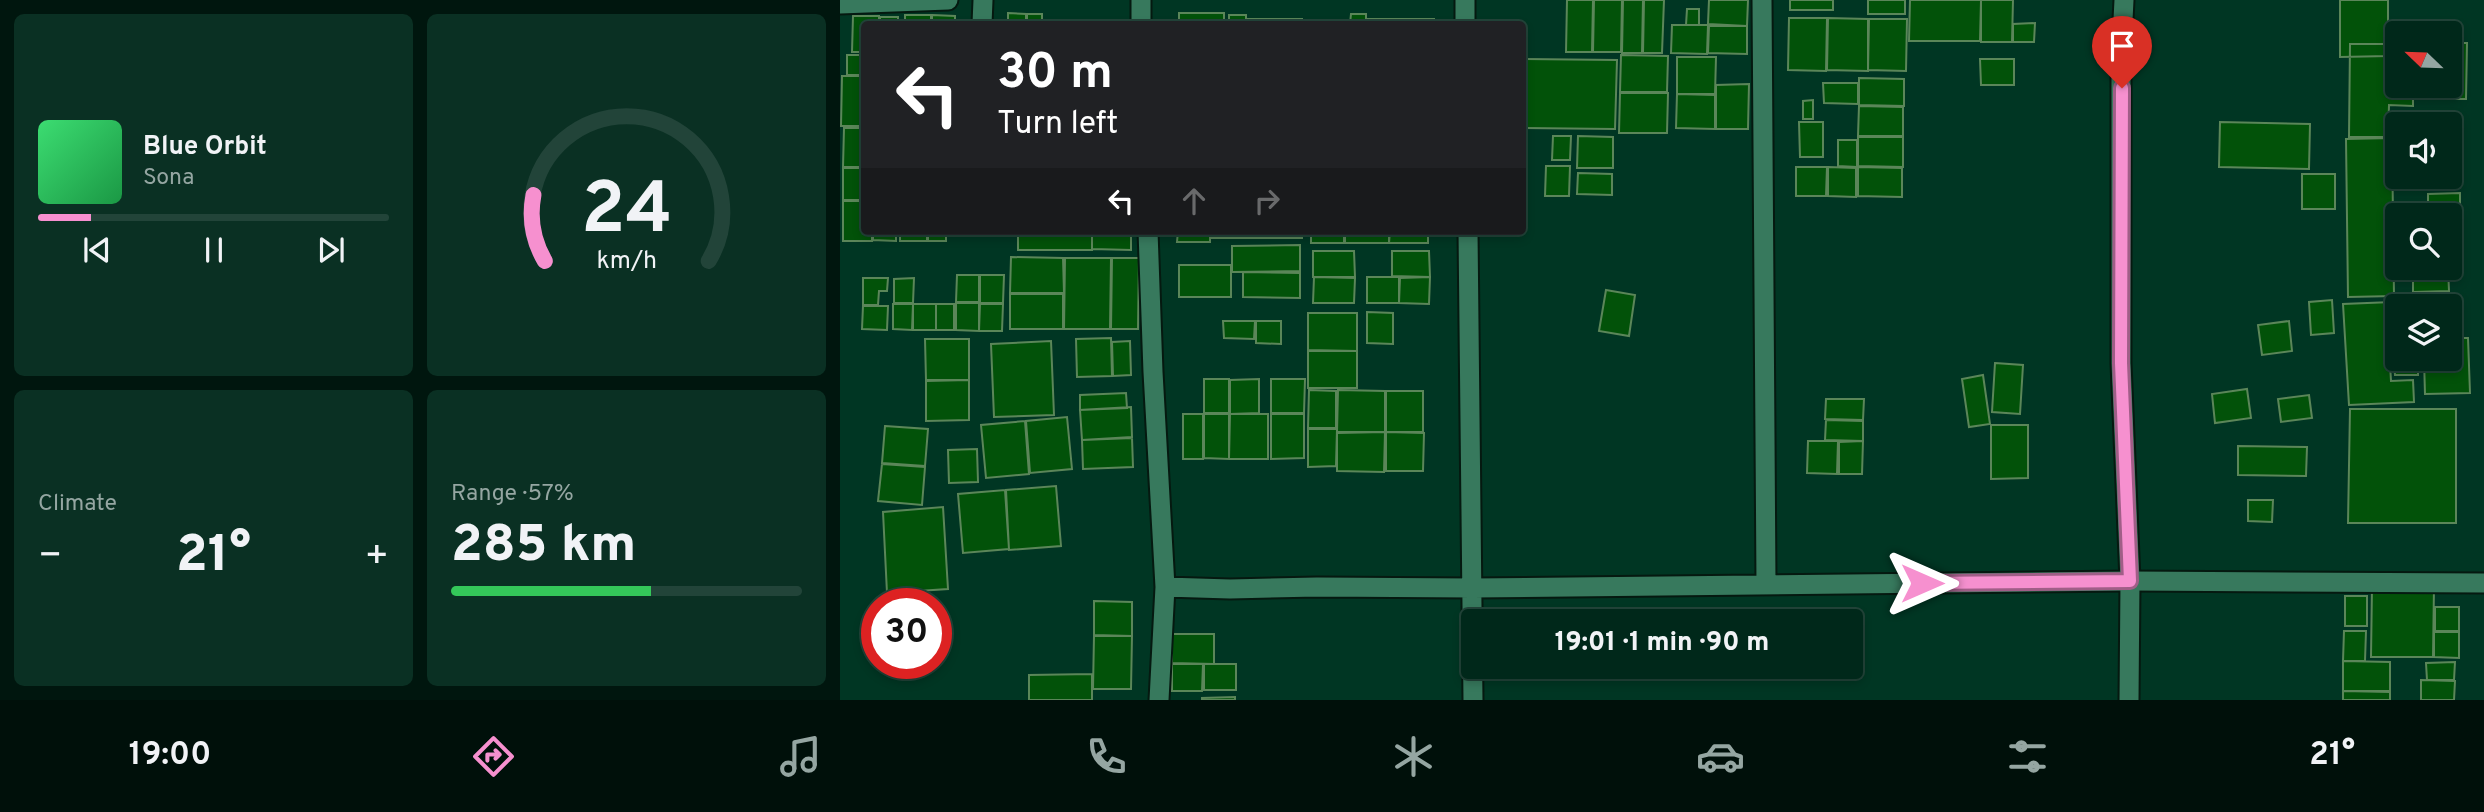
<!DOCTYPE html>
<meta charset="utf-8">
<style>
:root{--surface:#00281a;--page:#0a3023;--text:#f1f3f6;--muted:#95a6a2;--line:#224439;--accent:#f690cf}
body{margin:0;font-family:Overpass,sans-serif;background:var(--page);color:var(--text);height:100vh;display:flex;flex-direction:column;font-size:26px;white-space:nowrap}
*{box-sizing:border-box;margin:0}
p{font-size:23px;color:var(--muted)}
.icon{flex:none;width:38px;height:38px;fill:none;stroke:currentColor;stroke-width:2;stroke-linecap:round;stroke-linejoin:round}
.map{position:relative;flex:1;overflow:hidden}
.drawer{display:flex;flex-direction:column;gap:14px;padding:14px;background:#00160e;width:840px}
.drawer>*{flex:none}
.banner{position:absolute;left:21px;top:21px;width:665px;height:214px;border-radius:7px;box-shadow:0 4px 10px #0003,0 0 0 2px var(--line);background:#202124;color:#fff;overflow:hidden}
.needle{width:46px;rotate:293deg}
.tools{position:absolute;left:1545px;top:21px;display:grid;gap:14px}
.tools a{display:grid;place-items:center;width:77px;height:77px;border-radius:7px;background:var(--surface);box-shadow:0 4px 10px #0003,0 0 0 2px var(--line);font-size:35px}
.speed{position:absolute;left:21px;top:588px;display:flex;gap:14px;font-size:35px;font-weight:700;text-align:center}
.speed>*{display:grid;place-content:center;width:91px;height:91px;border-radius:50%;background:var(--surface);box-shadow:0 4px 10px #0003,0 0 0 2px var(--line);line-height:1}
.speed .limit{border:10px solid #d22;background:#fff;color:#111}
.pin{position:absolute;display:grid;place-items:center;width:60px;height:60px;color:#fff;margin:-72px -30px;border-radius:50% 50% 50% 0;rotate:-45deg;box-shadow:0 0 7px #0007}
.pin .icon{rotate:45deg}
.me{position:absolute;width:77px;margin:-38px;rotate:90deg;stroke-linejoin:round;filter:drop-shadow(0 0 5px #0008)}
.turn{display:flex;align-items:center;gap:24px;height:147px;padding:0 21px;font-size:32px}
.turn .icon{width:91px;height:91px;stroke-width:2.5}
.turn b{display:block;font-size:49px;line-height:60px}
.lanes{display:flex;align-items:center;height:66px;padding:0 21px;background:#0003;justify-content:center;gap:35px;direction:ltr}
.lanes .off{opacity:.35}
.big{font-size:52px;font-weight:800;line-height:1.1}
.drawer .card{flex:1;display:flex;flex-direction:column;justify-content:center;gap:10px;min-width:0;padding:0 24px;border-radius:10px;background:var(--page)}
.drawer .dial{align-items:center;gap:0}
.dial svg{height:182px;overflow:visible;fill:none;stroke:var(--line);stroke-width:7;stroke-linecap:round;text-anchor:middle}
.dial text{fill:var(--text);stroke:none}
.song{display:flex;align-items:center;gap:21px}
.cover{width:84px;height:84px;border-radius:10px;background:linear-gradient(135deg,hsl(140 70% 55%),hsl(140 70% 35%))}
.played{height:7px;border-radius:4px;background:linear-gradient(90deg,var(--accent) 15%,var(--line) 15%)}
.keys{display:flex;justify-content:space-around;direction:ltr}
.heat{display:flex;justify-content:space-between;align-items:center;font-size:38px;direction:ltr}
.charge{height:10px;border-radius:5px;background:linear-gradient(90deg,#34c759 57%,var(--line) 0)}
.drawer .tiles{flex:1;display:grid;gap:14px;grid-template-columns:repeat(2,1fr)}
.trip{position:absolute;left:621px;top:609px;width:402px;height:70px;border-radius:7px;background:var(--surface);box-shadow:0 4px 10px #0003,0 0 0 2px var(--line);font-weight:800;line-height:70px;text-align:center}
.dock{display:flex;height:112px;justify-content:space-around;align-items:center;background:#00100a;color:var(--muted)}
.dock .icon{width:49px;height:49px}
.dock .active{color:var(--accent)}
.dock b{font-size:32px;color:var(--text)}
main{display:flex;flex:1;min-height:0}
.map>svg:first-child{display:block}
.building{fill:#025209;stroke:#5b8659;stroke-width:2}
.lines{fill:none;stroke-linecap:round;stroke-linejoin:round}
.minor-casing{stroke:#051910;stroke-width:23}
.secondary-casing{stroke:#051910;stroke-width:23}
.minor{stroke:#37795d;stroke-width:19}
.secondary{stroke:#37795d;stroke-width:19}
.route-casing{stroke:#a05e87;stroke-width:18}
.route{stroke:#f690cf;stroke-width:12}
</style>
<main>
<section class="drawer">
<div class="tiles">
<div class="card">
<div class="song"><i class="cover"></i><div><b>Blue Orbit</b><p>Sona</p></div></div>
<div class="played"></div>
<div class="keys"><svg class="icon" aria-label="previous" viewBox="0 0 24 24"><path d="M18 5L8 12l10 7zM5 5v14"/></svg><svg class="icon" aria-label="pause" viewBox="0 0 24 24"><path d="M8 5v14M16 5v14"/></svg><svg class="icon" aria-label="next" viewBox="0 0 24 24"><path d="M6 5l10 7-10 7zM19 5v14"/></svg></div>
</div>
<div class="card dial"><svg viewBox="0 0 100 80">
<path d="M14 69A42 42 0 1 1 86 69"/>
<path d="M14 69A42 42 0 0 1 9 40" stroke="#f690cf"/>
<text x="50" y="56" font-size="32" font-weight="700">24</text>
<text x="50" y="72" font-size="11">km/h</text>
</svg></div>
<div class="card"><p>Climate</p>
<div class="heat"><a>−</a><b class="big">21°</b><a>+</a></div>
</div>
<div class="card"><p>Range · 57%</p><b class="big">285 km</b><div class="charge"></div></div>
</div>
</section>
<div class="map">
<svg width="1644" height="700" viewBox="0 0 1644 700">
<rect width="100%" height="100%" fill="#003623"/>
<path class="building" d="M 727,0 L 753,0 L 752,52 L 726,52 Z
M 754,0 L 782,0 L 781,52 L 753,52 Z
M 783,0 L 803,0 L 802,53 L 782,53 Z
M 804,0 L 824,0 L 822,53 L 803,53 Z
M 869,0 L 908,0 L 907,26 L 868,24 Z
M 950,0 L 993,0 L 993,10 L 950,10 Z
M 1028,0 L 1065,0 L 1065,14 L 1028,14 Z
M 1070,0 L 1141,0 L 1140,41 L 1069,41 Z
M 1141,0 L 1173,0 L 1172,42 L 1141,42 Z
M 1500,0 L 1548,0 L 1548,23 L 1562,23 L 1563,33 L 1558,33 L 1558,45 L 1548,45 L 1548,56 L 1500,57 Z
M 847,9 L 859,9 L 859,25 L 846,25 Z
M 168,13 L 186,14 L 186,24 L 168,24 Z
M 339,13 L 384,13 L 384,24 L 339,24 Z
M 187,14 L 202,14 L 202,24 L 187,24 Z
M 511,14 L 526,14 L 526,24 L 510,24 Z
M 65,15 L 91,15 L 91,24 L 65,24 Z
M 92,15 L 115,16 L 115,24 L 92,24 Z
M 389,15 L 406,15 L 406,24 L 389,24 Z
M 13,16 L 39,16 L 39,24 L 24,24 L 24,52 L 12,52 Z
M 40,17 L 58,17 L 58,24 L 40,24 Z
M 949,18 L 987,18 L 986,71 L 948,70 Z
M 988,18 L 1028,19 L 1028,71 L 987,70 Z
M 407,19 L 431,19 L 431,24 L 407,24 Z
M 433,19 L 462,19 L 462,24 L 433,24 Z
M 528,19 L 552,19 L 552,24 L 528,24 Z
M 552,19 L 594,19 L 594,24 L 552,24 Z
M 1029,19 L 1067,19 L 1066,71 L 1028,70 Z
M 1195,23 L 1194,42 L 1173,42 L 1173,24 Z
M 832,25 L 868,25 L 867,54 L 831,53 Z
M 869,26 L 907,26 L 907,54 L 868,53 Z
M 1610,43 L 1627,43 L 1626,99 L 1579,99 L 1580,86 L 1610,86 Z
M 1510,44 L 1558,44 L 1558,86 L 1573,86 L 1573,106 L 1549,105 L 1548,137 L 1509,137 Z
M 7,55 L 24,55 L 24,75 L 7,75 Z
M 781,55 L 828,56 L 827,92 L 780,92 Z
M 837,57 L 876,57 L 875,94 L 837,94 Z
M 682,59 L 777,60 L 775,129 L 682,128 Z
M 1140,59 L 1174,59 L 1174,85 L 1141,85 Z
M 2,76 L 24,76 L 24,126 L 1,126 Z
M 1019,78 L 1064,79 L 1064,106 L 1019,105 Z
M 983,83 L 1018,83 L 1018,104 L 984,103 Z
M 909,84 L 908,129 L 876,129 L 876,85 Z
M 780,93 L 828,93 L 827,133 L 779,133 Z
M 837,94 L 875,95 L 875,129 L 836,128 Z
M 973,100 L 973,119 L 963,119 L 963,101 Z
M 1019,106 L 1063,107 L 1063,136 L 1018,136 Z
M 1613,111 L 1615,133 L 1610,133 L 1610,124 L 1580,124 L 1580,113 Z
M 959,122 L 983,122 L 983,157 L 960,157 Z
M 1380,122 L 1470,124 L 1469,169 L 1379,167 Z
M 4,128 L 24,128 L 24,167 L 3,167 Z
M 713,136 L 731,136 L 730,160 L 712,160 Z
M 738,136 L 773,137 L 773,168 L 737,168 Z
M 1018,137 L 1063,137 L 1063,167 L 1018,166 Z
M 1552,138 L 1554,296 L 1508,297 L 1506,139 Z
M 998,140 L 1017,140 L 1017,167 L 998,166 Z
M 706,166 L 730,166 L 729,196 L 705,196 Z
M 956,167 L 987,167 L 986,196 L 956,196 Z
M 988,167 L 1016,168 L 1016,197 L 988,196 Z
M 1018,167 L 1062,168 L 1062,197 L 1018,196 Z
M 3,168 L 24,168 L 24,200 L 3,200 Z
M 738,173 L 772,174 L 772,195 L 737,194 Z
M 1462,174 L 1495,174 L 1495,209 L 1462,209 Z
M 1620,193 L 1620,224 L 1610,224 L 1610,215 L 1588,215 L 1588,194 Z
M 3,201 L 24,201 L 24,231 L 32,231 L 32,241 L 3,241 Z
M 33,231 L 56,231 L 56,241 L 33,240 Z
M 60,231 L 87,231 L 87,241 L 60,241 Z
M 88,231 L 106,231 L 106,241 L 88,241 Z
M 178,231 L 252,231 L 252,250 L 178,250 Z
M 252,231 L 291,231 L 291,250 L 252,249 Z
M 338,231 L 370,231 L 370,242 L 337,242 Z
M 371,231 L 385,231 L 385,238 L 371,238 Z
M 386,231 L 407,231 L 407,238 L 386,238 Z
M 408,231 L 462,231 L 462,238 L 408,238 Z
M 471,231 L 504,231 L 504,243 L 471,243 Z
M 505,231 L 549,231 L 549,243 L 505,243 Z
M 550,231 L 588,231 L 588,243 L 549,243 Z
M 460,245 L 460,271 L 392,272 L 392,246 Z
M 473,251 L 514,251 L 515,277 L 473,277 Z
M 552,251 L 589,251 L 590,277 L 552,276 Z
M 171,257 L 223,258 L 224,293 L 170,293 Z
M 225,258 L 271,258 L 270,329 L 224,329 Z
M 272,258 L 299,258 L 298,329 L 271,329 Z
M 339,265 L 391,265 L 391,297 L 339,297 Z
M 1573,268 L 1608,268 L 1609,291 L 1573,292 Z
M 403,272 L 460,273 L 460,298 L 403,297 Z
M 117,275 L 139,275 L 139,302 L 116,302 Z
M 140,275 L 164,275 L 163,303 L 140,303 Z
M 474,277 L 515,278 L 514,303 L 473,303 Z
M 527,277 L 559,277 L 559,303 L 527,303 Z
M 590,277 L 589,304 L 559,303 L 560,278 Z
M 23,278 L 48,278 L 47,291 L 39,291 L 38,305 L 23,305 Z
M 74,278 L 73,303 L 54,303 L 54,279 Z
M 766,290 L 795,295 L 789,336 L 759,331 Z
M 170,294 L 223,294 L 223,329 L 170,329 Z
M 1492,300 L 1494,333 L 1471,335 L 1469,302 Z
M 1577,301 L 1577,306 L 1558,306 L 1558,346 L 1549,346 L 1551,381 L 1573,380 L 1574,402 L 1509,405 L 1503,304 Z
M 116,303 L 139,303 L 139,331 L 116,330 Z
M 53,304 L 73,304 L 72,330 L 53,329 Z
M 73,304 L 96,304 L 96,330 L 73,330 Z
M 96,304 L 114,304 L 114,330 L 96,330 Z
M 140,304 L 163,304 L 162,331 L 139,331 Z
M 23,306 L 48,306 L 47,330 L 22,329 Z
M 527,312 L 553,313 L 553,344 L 527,343 Z
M 468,313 L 517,313 L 517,351 L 468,350 Z
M 383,321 L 415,321 L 414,339 L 384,338 Z
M 416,321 L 441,321 L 441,344 L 416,343 Z
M 1449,321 L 1452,351 L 1422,355 L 1418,325 Z
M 271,338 L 272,376 L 237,377 L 236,339 Z
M 1610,338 L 1628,338 L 1630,393 L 1585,394 L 1584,359 L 1610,359 Z
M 85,339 L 129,339 L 129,380 L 86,380 Z
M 211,341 L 214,415 L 154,417 L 151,344 Z
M 290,341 L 291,375 L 273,376 L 272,342 Z
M 468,351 L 517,351 L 517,388 L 468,388 Z
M 1553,352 L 1558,352 L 1558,359 L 1578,359 L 1578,375 L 1555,375 Z
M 1155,363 L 1183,365 L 1180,414 L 1152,412 Z
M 1143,375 L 1150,424 L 1129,427 L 1122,379 Z
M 364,379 L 389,379 L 389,413 L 364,413 Z
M 419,379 L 419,413 L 390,414 L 390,380 Z
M 431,379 L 465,379 L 464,413 L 431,413 Z
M 129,380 L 129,420 L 86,421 L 86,381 Z
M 1407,389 L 1411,418 L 1375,423 L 1372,394 Z
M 469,390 L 496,391 L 496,428 L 468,428 Z
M 498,390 L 545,391 L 545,432 L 497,432 Z
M 546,391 L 583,391 L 583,432 L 546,432 Z
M 286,393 L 287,408 L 240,410 L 240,395 Z
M 1469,395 L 1472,418 L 1441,422 L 1438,399 Z
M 986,399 L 1024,399 L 1023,420 L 985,419 Z
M 291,407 L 292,437 L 242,440 L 240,410 Z
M 1510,409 L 1616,409 L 1616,523 L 1508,523 Z
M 343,414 L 363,414 L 363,459 L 343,459 Z
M 364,414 L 389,414 L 389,459 L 364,458 Z
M 390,414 L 428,414 L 428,459 L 389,459 Z
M 431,414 L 464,414 L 464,458 L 431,459 Z
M 227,417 L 232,469 L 190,473 L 186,421 Z
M 986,420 L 1023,421 L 1023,441 L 985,440 Z
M 185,421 L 189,474 L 146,478 L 141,425 Z
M 1151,425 L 1188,425 L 1188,478 L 1151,479 Z
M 45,426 L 88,429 L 85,466 L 42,463 Z
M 468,429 L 497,429 L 496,466 L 468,467 Z
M 545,432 L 544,472 L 497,471 L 497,433 Z
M 546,432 L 584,433 L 583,471 L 546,471 Z
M 292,438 L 293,467 L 243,469 L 242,440 Z
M 968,441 L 998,441 L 997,474 L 967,473 Z
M 1023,441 L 1022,474 L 999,474 L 999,442 Z
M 1398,446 L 1467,447 L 1466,476 L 1398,475 Z
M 137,449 L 138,482 L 109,483 L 108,450 Z
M 42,464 L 85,467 L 82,505 L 38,501 Z
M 216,486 L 221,546 L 169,550 L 166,490 Z
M 165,490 L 169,549 L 123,553 L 118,494 Z
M 1408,500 L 1433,500 L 1432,522 L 1408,521 Z
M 103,507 L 108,589 L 47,593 L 43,512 Z
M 1532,586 L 1594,586 L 1593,657 L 1531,657 Z
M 1505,596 L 1527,596 L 1527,626 L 1505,626 Z
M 254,601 L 292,602 L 292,636 L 254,635 Z
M 1595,607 L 1619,607 L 1619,631 L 1595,631 Z
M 1504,631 L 1526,631 L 1525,661 L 1503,661 Z
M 1594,632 L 1619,632 L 1619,658 L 1594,657 Z
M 332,634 L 374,634 L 374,664 L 332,663 Z
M 254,636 L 292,636 L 291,689 L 253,689 Z
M 1503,661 L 1550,662 L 1550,691 L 1503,691 Z
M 1615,662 L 1614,680 L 1587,680 L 1586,663 Z
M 332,664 L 363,664 L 362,691 L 332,691 Z
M 364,664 L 396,664 L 396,690 L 364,690 Z
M 252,674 L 252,700 L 189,700 L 189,675 Z
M 1581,680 L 1615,681 L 1614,700 L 1581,700 Z
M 1503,691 L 1550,692 L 1550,700 L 1503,700 Z
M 395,697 L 395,700 L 362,700 L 362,698 Z"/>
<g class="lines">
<g class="minor-casing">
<path id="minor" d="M 301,0 L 301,24
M 625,0 L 625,24
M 922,0 L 926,584
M 0,4 L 108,0
M 142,24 L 143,0
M 308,231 L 313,372 L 325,587 L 390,589 L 477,587 L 633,588 L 1290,581 L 1644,583
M 628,231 L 633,700
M 319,700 L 325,587"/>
</g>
<g class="secondary-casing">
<path id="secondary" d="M 1284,0 L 1281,60 L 1281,363 L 1290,581 L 1289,700"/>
</g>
<use href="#minor" class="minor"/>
<use href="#secondary" class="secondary"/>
</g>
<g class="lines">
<g class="route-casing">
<path id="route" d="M 1082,583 L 1290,581 L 1281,363 L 1282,88"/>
</g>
<use href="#route" class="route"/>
</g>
</svg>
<div class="tools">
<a><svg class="needle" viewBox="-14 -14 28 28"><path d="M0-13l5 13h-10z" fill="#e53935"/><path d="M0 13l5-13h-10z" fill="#95a6a2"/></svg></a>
<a><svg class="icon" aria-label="sound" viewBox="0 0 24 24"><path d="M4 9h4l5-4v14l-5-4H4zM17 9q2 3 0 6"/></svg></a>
<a><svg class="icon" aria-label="search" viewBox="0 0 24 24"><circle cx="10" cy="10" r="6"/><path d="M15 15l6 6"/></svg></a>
<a><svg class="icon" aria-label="layers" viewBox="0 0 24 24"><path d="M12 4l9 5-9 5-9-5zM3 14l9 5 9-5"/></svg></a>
</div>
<div class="speed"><div class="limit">30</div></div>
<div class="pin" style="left:1282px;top:88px;background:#d93025"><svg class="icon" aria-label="arrive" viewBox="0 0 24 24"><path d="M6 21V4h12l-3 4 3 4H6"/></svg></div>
<svg class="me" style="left:1082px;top:583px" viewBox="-20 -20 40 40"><path d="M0-17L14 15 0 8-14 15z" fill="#f690cf" stroke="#fff" stroke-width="4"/></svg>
<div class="trip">19:01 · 1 min · 90 m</div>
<div class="banner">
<div class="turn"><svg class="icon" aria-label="left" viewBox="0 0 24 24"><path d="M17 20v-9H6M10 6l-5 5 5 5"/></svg><div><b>30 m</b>Turn left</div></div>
<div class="lanes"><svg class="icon" aria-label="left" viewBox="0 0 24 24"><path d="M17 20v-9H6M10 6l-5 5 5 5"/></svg><svg class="icon off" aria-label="ahead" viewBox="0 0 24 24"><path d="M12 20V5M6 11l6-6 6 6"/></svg><svg class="icon off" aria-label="right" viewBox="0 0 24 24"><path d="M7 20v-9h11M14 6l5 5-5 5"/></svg></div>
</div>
</div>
</main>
<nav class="dock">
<b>19:00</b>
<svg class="icon active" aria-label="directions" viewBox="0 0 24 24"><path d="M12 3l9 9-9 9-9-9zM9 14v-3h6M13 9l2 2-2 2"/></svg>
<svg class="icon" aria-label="music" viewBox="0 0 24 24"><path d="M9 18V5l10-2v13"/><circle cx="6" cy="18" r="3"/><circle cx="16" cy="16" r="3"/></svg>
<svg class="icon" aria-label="phone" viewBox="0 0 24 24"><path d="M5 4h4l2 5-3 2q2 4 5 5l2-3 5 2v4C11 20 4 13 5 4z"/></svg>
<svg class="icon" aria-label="climate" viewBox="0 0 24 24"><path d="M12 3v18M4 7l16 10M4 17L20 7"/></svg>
<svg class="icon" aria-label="car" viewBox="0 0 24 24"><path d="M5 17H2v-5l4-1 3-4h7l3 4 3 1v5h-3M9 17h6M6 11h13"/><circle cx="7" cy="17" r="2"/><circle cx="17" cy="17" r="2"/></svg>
<svg class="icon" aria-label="filters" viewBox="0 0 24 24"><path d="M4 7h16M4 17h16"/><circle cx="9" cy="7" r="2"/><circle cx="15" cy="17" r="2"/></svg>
<b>21°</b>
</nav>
